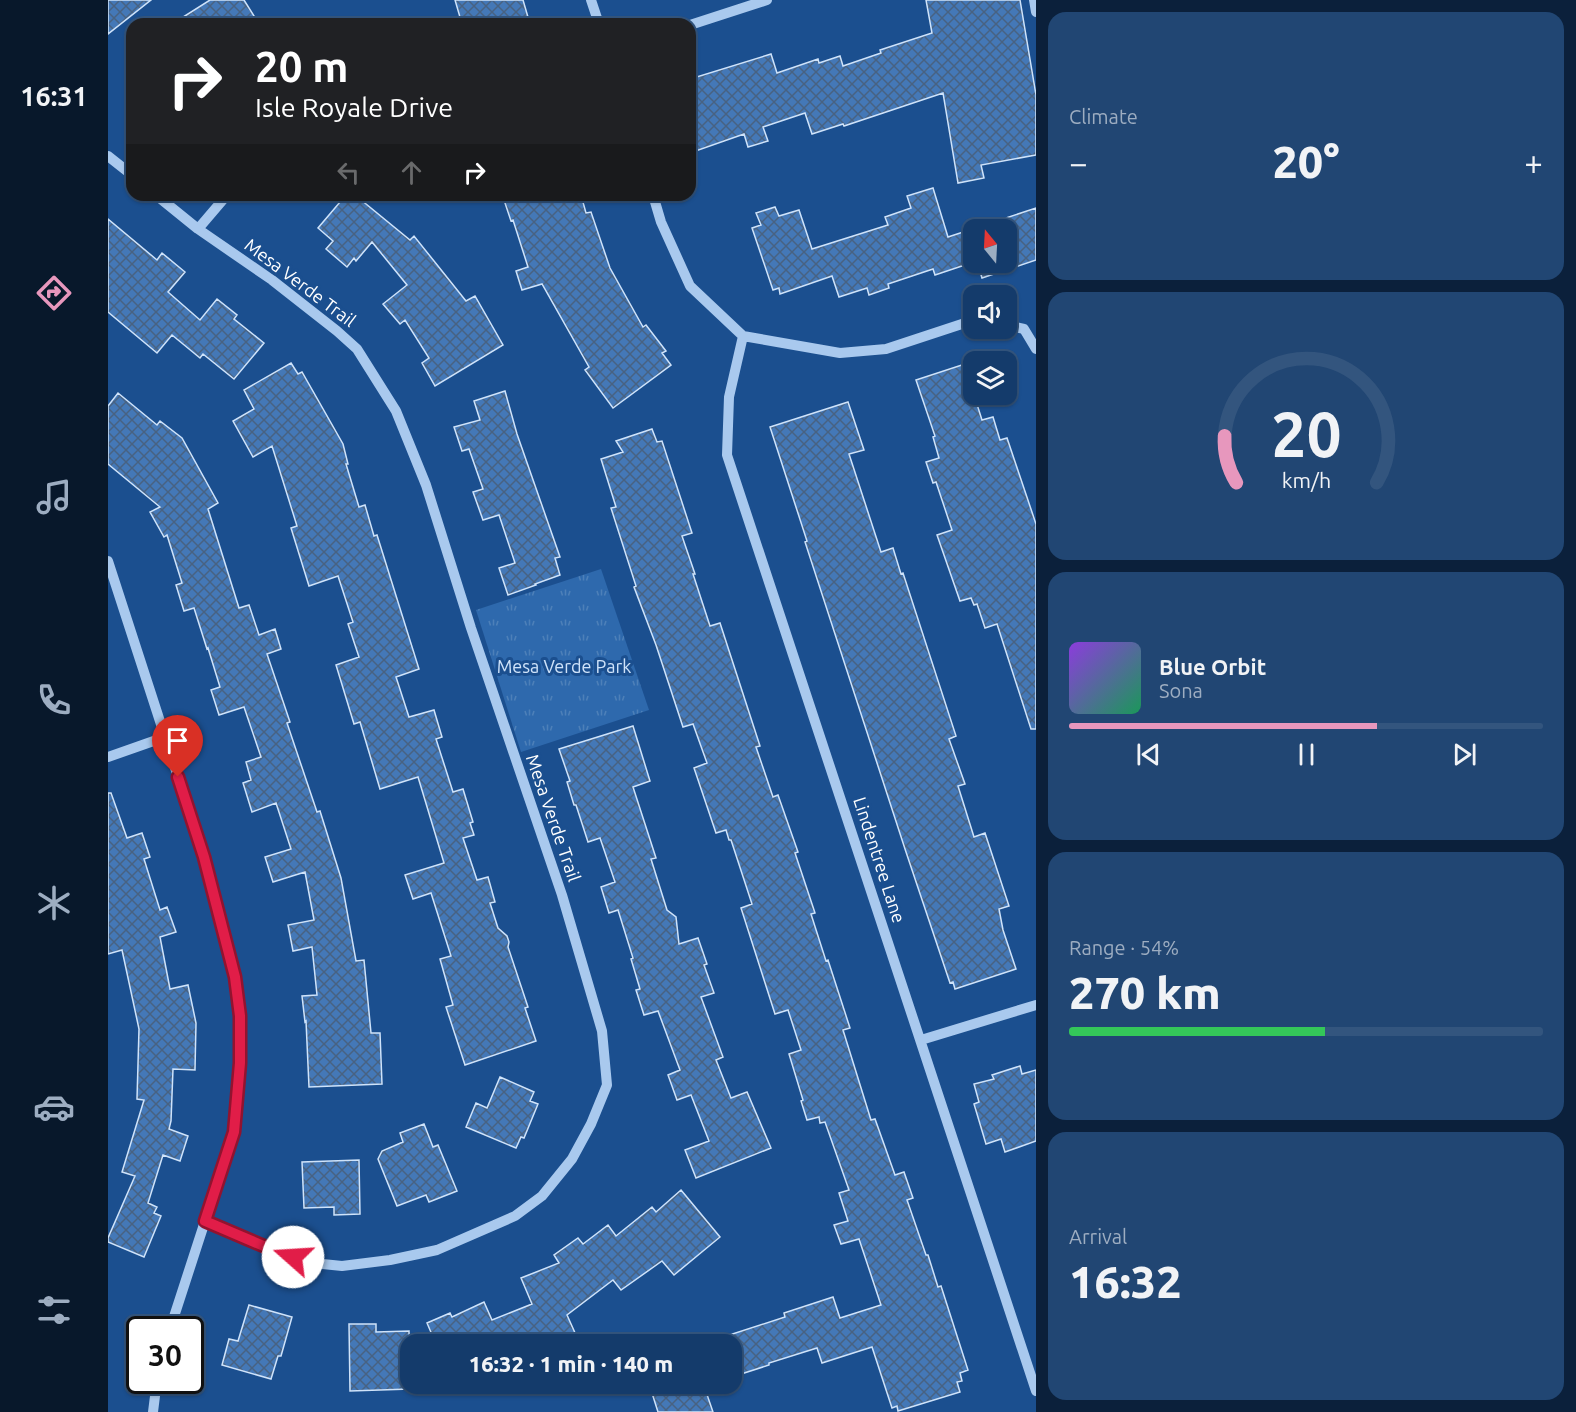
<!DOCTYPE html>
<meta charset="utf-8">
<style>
:root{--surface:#143b6b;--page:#214673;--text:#f1f3f6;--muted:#9dadc1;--line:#33557e;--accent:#e797bd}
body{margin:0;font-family:Ubuntu,sans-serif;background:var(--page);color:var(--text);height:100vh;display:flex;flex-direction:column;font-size:22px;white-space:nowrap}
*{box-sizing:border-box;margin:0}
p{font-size:20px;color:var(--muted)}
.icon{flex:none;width:33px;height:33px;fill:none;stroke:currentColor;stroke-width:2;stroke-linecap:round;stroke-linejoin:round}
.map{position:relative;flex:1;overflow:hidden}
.sheet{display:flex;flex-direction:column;gap:12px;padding:12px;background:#0b203b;width:540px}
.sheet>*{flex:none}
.top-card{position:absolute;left:18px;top:18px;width:570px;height:183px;border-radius:18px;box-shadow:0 2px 4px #0004,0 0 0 2px var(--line);background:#202124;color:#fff;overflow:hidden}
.needle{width:39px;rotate:342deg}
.buttons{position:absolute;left:855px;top:219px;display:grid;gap:12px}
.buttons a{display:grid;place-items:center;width:54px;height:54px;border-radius:12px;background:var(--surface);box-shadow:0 2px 4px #0004,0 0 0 2px var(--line);font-size:30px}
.speed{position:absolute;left:18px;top:1316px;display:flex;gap:12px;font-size:30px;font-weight:700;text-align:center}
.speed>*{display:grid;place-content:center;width:78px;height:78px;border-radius:50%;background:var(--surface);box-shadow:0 2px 4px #0004,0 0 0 2px var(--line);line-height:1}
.speed .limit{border:3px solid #111;border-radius:9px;background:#fff;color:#111}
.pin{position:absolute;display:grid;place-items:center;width:51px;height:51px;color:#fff;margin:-62px -26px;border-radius:50% 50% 50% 0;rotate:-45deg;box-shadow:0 0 6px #0007}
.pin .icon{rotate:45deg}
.me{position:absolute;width:66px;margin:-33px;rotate:289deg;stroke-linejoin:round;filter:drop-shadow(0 0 4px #0008)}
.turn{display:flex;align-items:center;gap:21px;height:126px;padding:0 30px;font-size:27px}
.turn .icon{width:78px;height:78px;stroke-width:2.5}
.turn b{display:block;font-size:42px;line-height:51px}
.lanes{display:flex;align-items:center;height:57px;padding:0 30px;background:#0003;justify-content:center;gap:30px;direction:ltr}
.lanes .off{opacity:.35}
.big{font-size:45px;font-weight:800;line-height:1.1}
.sheet .card{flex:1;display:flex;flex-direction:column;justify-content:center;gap:9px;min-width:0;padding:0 21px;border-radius:18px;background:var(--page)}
.sheet .dial{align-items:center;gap:0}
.dial svg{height:156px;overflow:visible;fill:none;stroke:var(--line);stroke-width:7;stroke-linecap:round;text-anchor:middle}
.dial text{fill:var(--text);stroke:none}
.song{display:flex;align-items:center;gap:18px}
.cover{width:72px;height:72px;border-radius:9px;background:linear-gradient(135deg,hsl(270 70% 55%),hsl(150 70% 35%))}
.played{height:6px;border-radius:3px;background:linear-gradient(90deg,var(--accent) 65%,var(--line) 65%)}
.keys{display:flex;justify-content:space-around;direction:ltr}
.heat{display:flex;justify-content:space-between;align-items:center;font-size:33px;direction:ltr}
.charge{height:9px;border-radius:4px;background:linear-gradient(90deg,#34c759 54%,var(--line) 0)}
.trip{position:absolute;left:292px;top:1334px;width:342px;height:60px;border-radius:18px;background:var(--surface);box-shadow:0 2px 4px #0004,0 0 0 2px var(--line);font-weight:800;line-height:60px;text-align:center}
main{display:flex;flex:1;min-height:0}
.menu{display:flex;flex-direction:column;width:108px;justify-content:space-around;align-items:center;background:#08182b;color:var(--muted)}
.menu .icon{width:42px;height:42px}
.menu .on{color:var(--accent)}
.menu b{font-size:27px;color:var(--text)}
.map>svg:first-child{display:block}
.park{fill:url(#park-tufts)}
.building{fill:url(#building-cross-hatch);stroke:#cfe3fa;stroke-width:1.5}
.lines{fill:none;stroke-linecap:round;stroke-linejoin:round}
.minor{stroke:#a9c9ee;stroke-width:10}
.route-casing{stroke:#92132f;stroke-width:15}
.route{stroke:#e11d48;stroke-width:10}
.labels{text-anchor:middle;stroke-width:6;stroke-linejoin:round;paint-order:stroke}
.street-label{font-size:18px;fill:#fff;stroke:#1b4f8f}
.park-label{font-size:18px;fill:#cfe3fa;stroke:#1b4f8f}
</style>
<main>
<nav class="menu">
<b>16:31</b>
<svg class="icon on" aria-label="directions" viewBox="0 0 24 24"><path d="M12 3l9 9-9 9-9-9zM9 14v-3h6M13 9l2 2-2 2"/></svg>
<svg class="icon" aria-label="music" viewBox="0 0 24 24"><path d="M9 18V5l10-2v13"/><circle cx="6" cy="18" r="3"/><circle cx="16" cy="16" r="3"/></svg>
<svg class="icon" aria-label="phone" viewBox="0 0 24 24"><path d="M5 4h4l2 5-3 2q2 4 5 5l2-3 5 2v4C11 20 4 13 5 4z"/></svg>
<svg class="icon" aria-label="climate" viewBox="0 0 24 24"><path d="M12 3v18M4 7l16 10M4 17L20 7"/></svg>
<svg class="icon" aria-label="car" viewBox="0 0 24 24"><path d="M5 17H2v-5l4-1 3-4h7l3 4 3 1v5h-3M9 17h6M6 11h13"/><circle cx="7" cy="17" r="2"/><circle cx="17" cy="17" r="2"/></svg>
<svg class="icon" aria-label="filters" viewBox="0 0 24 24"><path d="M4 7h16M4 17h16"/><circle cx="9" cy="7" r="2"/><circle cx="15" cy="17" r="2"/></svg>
</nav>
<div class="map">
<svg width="928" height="1412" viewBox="0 0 928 1412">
<defs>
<pattern id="park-tufts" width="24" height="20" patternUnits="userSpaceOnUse" patternTransform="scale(1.5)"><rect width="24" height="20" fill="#2e69ad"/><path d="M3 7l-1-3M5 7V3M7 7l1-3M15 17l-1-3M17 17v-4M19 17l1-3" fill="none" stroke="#4d80b9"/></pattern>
<pattern id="building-cross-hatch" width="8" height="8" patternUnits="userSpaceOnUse" patternTransform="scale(1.5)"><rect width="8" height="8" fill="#4478b7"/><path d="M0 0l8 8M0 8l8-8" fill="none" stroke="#486282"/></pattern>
</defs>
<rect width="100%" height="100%" fill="#1b4f8f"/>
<path class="park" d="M 493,569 L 541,710 L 413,752 L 368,610 Z"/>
<path class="building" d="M 0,0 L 43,0 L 0,34 Z
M 102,0 L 136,0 L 151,24 L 64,24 Z
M 347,0 L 415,0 L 422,24 L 354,24 Z
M 818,0 L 912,0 L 928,95 L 928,155 L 873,165 L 876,178 L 850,183 L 835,93 L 736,126 L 735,124 L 704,134 L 697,113 L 655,127 L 660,141 L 640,147 L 636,134 L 582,153 L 582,79 L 663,54 L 669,73 L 710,59 L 711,63 L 732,56 L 735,66 L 773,53 L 772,50 L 824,33 Z
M 825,188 L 840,237 L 928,208 L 928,260 L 874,278 L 869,262 L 898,262 L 898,230 L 866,230 L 866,262 L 827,275 L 825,269 L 780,284 L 781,288 L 761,295 L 759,288 L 731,297 L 724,276 L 672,294 L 671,288 L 665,290 L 644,228 L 653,225 L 648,213 L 667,207 L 671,216 L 691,210 L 704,249 L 780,225 L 777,217 L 803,208 L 799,196 Z
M 238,195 L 247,195 L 302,240 L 306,236 L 358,301 L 367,296 L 395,345 L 327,386 L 314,363 L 321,358 L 297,320 L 292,324 L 275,304 L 299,285 L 264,242 L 248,261 L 246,258 L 239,267 L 218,249 L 225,241 L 210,228 Z
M 412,195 L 473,195 L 478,213 L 483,212 L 502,268 L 535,327 L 538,325 L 558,351 L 554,353 L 563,365 L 505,408 L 477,370 L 481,367 L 434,284 L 414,290 L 408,271 L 420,267 L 405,220 L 403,221 L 396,200 Z
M 0,219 L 49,260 L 54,253 L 77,272 L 60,292 L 92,320 L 109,299 L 129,315 L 126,319 L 156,343 L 126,379 L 95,354 L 92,358 L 64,335 L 49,353 L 0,312 Z
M 866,361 L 866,395 L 874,420 L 885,417 L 892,440 L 899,438 L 928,524 L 928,729 L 923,729 L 889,624 L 877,628 L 869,604 L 866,605 L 863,598 L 852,601 L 829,535 L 844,530 L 828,482 L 825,483 L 818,462 L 831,458 L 825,437 L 827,436 L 808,380 Z
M 183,363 L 190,374 L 194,372 L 235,444 L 240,464 L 238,464 L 251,507 L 257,505 L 266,536 L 269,535 L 311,669 L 288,677 L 301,717 L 326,710 L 334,737 L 328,739 L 345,792 L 355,789 L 365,822 L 362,823 L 366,835 L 355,838 L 369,880 L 380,877 L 387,902 L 382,903 L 390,928 L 399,936 L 401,942 L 400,947 L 420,1007 L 417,1008 L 428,1041 L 357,1065 L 338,1007 L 345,1005 L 332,959 L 343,956 L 323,893 L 305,899 L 297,875 L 336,863 L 310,777 L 272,789 L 252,722 L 246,724 L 228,665 L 251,657 L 240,624 L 245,622 L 230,576 L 201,586 L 183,528 L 189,526 L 164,446 L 145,457 L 125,421 L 146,409 L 136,390 Z
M 397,391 L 409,434 L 452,557 L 447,558 L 452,575 L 427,584 L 428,585 L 400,595 L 391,568 L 407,563 L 391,515 L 375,520 L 365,492 L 375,489 L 361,449 L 354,451 L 346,427 L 372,420 L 366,401 Z
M 10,393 L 49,425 L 52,421 L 74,438 L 110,503 L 100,509 L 131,608 L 141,605 L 151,635 L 167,629 L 173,649 L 159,654 L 182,722 L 179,723 L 209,812 L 212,811 L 233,878 L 248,961 L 256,960 L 263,1033 L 272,1033 L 274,1084 L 201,1087 L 198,1021 L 197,1022 L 194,996 L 209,995 L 204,947 L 185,951 L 180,925 L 206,920 L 197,872 L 165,882 L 157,857 L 183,849 L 168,803 L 144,812 L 135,783 L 143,780 L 138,762 L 153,757 L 136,707 L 111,715 L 103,690 L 112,687 L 100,648 L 99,649 L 86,608 L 76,611 L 68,585 L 74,583 L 59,535 L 56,537 L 42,512 L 52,507 L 0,464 L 0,406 Z
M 740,402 L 756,450 L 741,454 L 773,552 L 785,548 L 793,574 L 795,573 L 848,736 L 841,739 L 857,784 L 850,786 L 866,837 L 877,833 L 901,906 L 891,909 L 895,930 L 908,969 L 847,989 L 845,982 L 842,983 L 798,852 L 697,542 L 699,541 L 662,427 Z
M 544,429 L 549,442 L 554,441 L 584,533 L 574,536 L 587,574 L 585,574 L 602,626 L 612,623 L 652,746 L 648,747 L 665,797 L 670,795 L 690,852 L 687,853 L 707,913 L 703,914 L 718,961 L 720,960 L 742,1028 L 735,1030 L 763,1120 L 767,1119 L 787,1175 L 796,1172 L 805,1198 L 799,1200 L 818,1255 L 820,1255 L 830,1287 L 833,1286 L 860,1370 L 852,1373 L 854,1381 L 849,1382 L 852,1392 L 790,1411 L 789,1406 L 784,1408 L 764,1347 L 714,1363 L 709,1348 L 661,1363 L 661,1365 L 624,1377 L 624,1344 L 608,1344 L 606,1340 L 677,1317 L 676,1313 L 725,1297 L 732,1318 L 773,1305 L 751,1239 L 733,1244 L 726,1225 L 740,1221 L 731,1193 L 741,1190 L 717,1122 L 712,1123 L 711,1117 L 699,1120 L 693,1101 L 695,1100 L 681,1054 L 693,1050 L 680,1010 L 667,1014 L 633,908 L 644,904 L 623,840 L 621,840 L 618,830 L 608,833 L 586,768 L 599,763 L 585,724 L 575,727 L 548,645 L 526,587 L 528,586 L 503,508 L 508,507 L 493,459 L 515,452 L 508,441 Z
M 525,726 L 542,781 L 525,787 L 548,858 L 543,859 L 559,910 L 568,917 L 571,944 L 590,938 L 599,964 L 596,965 L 606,993 L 593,997 L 615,1057 L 608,1060 L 623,1098 L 639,1092 L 663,1148 L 588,1178 L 577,1150 L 601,1141 L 583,1095 L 569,1100 L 560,1075 L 572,1070 L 550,1011 L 536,1015 L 528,990 L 532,989 L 523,959 L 525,958 L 510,910 L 501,913 L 493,887 L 507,882 L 492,838 L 480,842 L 468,805 L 466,805 L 459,782 L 462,781 L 451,749 Z
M 0,793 L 3,793 L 19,838 L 34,833 L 42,857 L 36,859 L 52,910 L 59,907 L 68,932 L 52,937 L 62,989 L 80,985 L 88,1023 L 87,1070 L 65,1069 L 63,1121 L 61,1129 L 80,1136 L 72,1161 L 55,1155 L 40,1203 L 49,1207 L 46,1213 L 53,1216 L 36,1257 L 0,1242 L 0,1238 L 27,1176 L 14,1172 L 36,1100 L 29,1099 L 31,1029 L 14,950 L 0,954 Z
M 912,1066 L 914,1074 L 928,1070 L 928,1141 L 897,1152 L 893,1139 L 878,1144 L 866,1104 L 871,1102 L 866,1084 L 886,1079 L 884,1075 Z
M 392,1077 L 426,1092 L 422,1101 L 430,1104 L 416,1138 L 413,1137 L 408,1148 L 358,1127 L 368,1103 L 379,1108 Z
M 316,1124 L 325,1147 L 330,1145 L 349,1191 L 321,1202 L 318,1195 L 289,1206 L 270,1159 L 274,1151 L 295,1142 L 292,1133 Z
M 251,1160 L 252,1214 L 226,1215 L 226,1207 L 196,1208 L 194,1162 Z
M 573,1190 L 612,1237 L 566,1275 L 554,1261 L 513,1290 L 505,1280 L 459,1315 L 472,1344 L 328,1344 L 319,1323 L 342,1313 L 344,1317 L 376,1302 L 384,1320 L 424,1304 L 413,1278 L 451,1263 L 446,1255 L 470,1238 L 475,1244 L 500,1225 L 508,1236 L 544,1207 L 548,1212 Z
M 141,1305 L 184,1317 L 173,1356 L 170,1356 L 163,1379 L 114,1365 L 121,1339 L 130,1341 Z
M 241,1324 L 268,1324 L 268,1332 L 301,1331 L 302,1389 L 242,1391 Z
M 345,1383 L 372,1383 L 373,1385 L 351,1395 Z
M 566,1383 L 595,1383 L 605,1412 L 550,1412 L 543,1390 Z"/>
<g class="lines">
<path class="minor" d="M 483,0 L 491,24
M 926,0 L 928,12
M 582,25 L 659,0
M 0,156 L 24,175
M 48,195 L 90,229 L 164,280 L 229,331 L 249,349 L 288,411 L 318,485 L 363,628 L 454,895 L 494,1031 L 499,1085 L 483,1124 L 464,1159 L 434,1196 L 407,1216 L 329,1250 L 282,1260 L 234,1266 L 205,1263 L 165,1250 L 97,1221
M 545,195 L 553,222 L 582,286 L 635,336 L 732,353 L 778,349 L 866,320
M 90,229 L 119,195
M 898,325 L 916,329 L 928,349
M 635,336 L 621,397 L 619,455 L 928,1391
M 0,561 L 96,857 L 127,977 L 132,1016 L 132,1063 L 126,1132 L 62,1329
M 0,757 L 57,737
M 813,1040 L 928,1005
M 45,1412 L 49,1380"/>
</g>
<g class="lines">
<g class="route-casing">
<path id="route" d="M 70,777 L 96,857 L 127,977 L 132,1016 L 132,1063 L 126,1132 L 97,1221 L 165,1250 L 185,1257"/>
</g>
<use href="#route" class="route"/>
</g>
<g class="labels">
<g class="street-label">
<text transform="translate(192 283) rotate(37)" y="6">Mesa Verde Trail</text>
<text transform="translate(445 818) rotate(71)" y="6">Mesa Verde Trail</text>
<text transform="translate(771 860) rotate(72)" y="6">Lindentree Lane</text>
</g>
<g class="park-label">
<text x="456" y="673">Mesa Verde Park</text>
</g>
</g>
</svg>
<div class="buttons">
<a><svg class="needle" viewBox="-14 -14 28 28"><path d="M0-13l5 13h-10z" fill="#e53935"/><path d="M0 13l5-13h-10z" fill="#9dadc1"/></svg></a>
<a><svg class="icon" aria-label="sound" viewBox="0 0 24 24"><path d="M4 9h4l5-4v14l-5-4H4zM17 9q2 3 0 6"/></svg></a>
<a><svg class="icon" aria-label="layers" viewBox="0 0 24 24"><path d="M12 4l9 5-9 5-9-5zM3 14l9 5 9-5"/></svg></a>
</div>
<div class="speed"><div class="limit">30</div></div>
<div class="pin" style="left:70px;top:777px;background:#d93025"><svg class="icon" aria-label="arrive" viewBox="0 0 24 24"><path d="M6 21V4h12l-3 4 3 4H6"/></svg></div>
<svg class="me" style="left:185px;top:1257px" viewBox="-20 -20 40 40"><circle r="19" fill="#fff"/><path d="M0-13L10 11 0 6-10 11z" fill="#e11d48"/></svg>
<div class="trip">16:32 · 1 min · 140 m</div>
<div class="top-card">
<div class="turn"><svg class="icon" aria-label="right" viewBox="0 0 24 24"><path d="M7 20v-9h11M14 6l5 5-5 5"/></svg><div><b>20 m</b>Isle Royale Drive</div></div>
<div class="lanes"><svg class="icon off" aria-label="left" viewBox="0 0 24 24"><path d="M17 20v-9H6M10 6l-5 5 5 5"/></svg><svg class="icon off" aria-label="ahead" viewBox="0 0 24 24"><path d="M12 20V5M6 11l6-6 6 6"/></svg><svg class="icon" aria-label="right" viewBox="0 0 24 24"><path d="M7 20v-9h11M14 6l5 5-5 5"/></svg></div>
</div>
</div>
<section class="sheet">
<div class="card"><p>Climate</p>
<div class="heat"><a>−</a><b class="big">20°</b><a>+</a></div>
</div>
<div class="card dial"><svg viewBox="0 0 100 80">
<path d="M14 69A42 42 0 1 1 86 69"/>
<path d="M14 69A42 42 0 0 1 8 45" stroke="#e797bd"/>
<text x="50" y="56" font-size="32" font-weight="700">20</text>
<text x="50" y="72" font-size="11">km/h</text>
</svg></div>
<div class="card">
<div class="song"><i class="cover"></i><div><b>Blue Orbit</b><p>Sona</p></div></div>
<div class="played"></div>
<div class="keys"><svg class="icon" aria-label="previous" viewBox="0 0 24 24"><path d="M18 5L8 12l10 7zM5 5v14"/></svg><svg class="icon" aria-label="pause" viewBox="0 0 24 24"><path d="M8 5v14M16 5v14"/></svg><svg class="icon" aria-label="next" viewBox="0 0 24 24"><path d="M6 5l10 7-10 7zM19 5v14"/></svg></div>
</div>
<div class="card"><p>Range · 54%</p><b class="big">270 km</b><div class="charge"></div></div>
<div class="card"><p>Arrival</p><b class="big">16:32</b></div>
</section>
</main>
